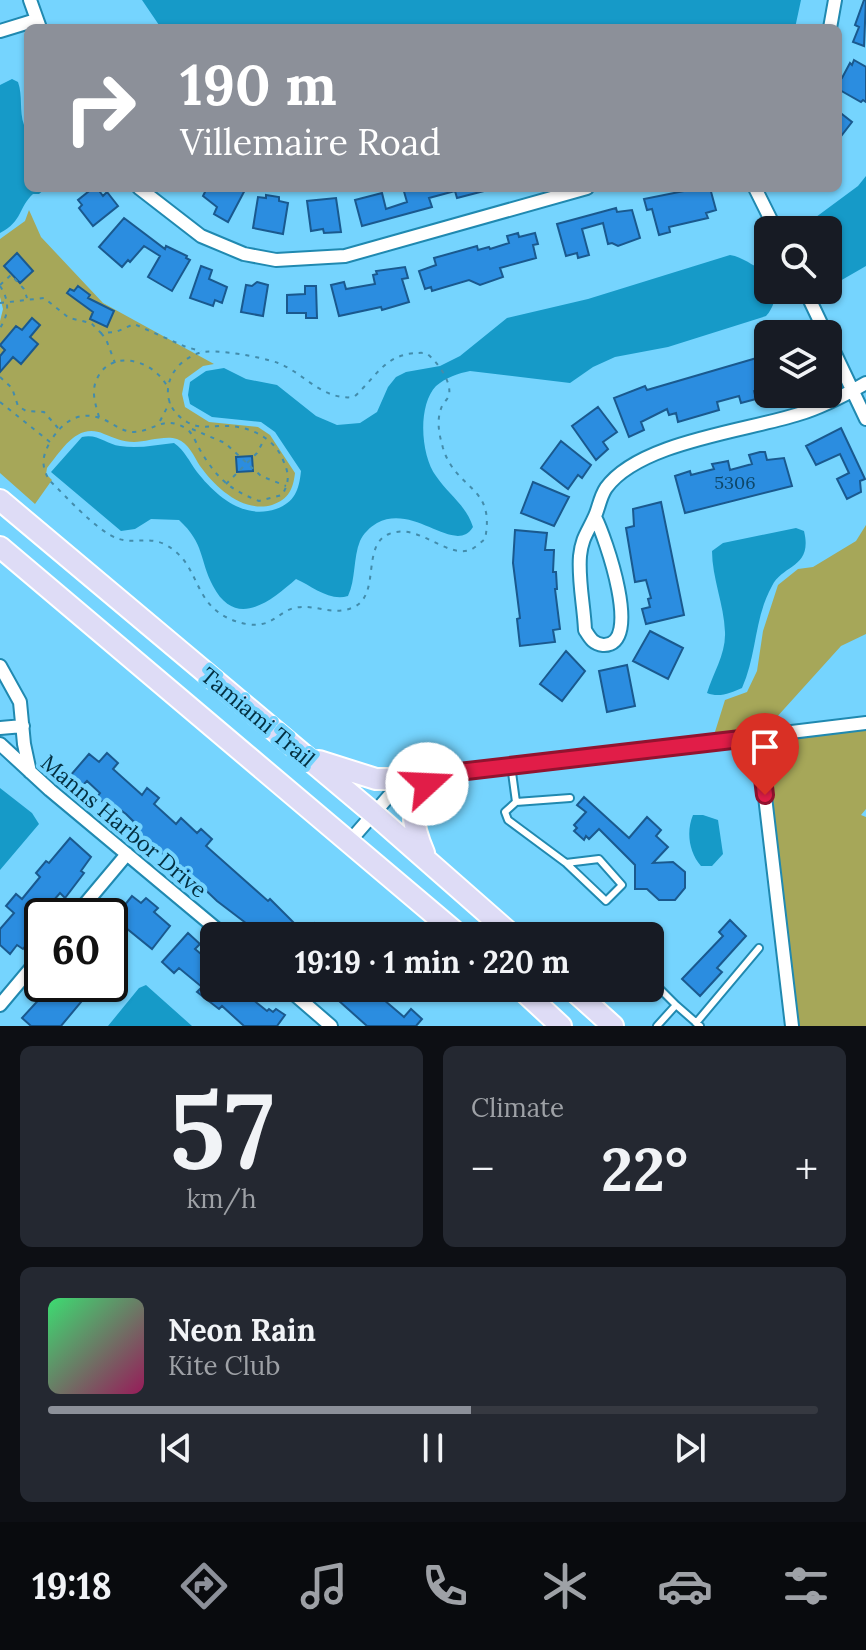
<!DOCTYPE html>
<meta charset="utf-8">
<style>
:root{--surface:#171b24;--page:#242831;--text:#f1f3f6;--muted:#9ea1a6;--line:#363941;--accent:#8c9099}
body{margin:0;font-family:Lora,serif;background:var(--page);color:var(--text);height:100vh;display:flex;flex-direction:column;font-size:30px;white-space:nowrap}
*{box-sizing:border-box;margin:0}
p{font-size:26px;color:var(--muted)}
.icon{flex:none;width:44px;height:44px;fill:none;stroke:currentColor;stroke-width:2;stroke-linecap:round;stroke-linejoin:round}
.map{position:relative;height:1026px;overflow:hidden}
.sheet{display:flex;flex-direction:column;gap:20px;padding:20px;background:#0d0f14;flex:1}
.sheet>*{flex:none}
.guide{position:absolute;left:24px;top:24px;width:818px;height:168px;border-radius:12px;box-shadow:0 2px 6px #0004;background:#8c9099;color:#fff;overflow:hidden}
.tools{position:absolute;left:754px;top:216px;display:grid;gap:16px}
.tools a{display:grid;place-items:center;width:88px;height:88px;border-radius:12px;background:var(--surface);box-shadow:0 2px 6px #0004;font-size:40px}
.speed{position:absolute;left:24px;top:898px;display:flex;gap:16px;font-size:40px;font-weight:700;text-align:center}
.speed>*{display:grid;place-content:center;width:104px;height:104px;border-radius:50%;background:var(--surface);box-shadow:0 2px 6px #0004;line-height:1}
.speed .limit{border:4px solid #111;border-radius:12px;background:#fff;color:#111}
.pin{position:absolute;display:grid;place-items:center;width:68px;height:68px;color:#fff;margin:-82px -34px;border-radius:50% 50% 50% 0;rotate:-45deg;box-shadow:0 0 8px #0007}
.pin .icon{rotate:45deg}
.me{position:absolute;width:88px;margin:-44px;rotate:70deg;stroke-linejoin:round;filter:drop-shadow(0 0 6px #0008)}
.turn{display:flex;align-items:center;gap:28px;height:168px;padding:0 24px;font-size:36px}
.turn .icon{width:104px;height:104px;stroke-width:2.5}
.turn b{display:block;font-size:56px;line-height:68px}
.big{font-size:60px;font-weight:800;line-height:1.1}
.sheet .card{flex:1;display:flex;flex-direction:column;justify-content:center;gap:12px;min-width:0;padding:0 28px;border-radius:12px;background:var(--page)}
.sheet .dial{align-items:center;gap:0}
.dial b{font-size:104px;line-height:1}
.song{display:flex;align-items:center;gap:24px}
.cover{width:96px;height:96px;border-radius:12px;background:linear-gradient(135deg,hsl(140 70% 55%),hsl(330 70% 35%))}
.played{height:8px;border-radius:4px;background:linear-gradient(90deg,var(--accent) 55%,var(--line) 55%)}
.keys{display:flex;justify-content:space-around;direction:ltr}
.heat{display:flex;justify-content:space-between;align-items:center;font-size:44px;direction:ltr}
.sheet .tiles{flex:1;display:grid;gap:20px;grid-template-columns:1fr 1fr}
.card:last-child{grid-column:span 2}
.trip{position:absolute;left:200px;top:922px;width:464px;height:80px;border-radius:12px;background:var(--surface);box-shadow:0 2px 6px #0004;font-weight:800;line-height:80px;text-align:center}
.tab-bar{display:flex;height:128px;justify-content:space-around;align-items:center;background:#090b0e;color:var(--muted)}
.tab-bar .icon{width:56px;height:56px}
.tab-bar .active{color:var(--accent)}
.tab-bar b{font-size:36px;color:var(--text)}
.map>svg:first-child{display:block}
.green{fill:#a6a759}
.water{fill:#169ac8}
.building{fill:#2b8de0;stroke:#1a598e;stroke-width:2}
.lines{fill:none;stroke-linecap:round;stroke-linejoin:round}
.lane-casing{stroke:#2089b0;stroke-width:10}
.street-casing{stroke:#2089b0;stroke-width:16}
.primary-casing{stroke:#fff;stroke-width:24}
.path{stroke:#438cab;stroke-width:2;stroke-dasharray:4 6;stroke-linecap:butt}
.lane{stroke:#fff;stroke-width:6}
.street{stroke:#fff;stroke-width:12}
.primary{stroke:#dedcf6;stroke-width:20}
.route-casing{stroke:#92132f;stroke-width:20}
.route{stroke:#e11d48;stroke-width:14}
.labels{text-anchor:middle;stroke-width:8;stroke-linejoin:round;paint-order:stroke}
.number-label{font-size:18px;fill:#0d4668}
.street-label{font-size:22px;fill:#032f40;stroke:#75d4fe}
</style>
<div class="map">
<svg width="866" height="1026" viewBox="0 0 866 1026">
<rect width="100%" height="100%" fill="#75d4fe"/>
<path class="green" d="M 29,210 L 41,237 L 103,303 L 214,364 L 203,366 L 185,379 L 182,394 L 185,407 L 209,422 L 258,427 L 270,435 L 295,473 C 293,489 289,499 272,505 C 243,513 216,488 200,466 C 194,457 189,443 177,439 C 165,435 146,442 134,442 C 122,442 115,438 104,434 C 77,422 62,450 47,468 L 46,474 L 52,480 L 35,504 L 0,473 L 0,321 L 3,309 L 0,297 L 0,239 L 25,221 Z
M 866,525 L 866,634 L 841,646 L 766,729 L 714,735 L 725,700 L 747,692 L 757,671 L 763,631 L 778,585 L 798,569 L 813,567 L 856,541 Z
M 866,729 L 866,809 L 861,815 L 866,817 L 866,1026 L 799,1026 L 766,742 Z"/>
<path class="water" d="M 142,0 L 801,0 L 795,28 L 161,28 Z
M 12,79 L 18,82 C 23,96 19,111 24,125 L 28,128 L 28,188 L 46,188 L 39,194 L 33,194 C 18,208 23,221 0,233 L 0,85 Z
M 866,176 L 866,266 L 840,281 L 834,280 L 828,273 L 828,230 L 810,230 L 812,220 L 858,186 Z
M 730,255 C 745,257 754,269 768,270 L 768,290 L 781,290 C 773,299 774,308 766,316 L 668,347 L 615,357 L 593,367 L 570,383 L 470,371 C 459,373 445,378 436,386 C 417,406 421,456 436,476 C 448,494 466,505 473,527 C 455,556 415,503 377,523 C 370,527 363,534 360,541 C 353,558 356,579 348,596 C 330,602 312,586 296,579 C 271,601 236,630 213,586 C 199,559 205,544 179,520 L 151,519 L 135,529 L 121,531 L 51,472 L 82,437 C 97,433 106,444 120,446 C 138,449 156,445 174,443 C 185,451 189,461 197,472 C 216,496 244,520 276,509 C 295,502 299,490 301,471 L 275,432 L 261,422 L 212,417 L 190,404 L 188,395 L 190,382 L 206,371 L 224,368 L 246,379 L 277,385 L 316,416 L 337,425 L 360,423 L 377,412 L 388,387 L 396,377 L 406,372 L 440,366 L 460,356 L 507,318 L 588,299 Z
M 796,528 L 804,531 C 813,568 783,564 772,586 C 754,618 757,655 742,688 C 731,693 719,698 707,693 C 713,673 726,654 725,632 C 724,604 712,578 712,551 L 723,543 Z
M 0,788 L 32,813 L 39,824 L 0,870 Z
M 693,815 L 703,815 L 718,820 L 723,854 L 712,866 L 701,866 C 689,852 686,832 693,815 Z
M 146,985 L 192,1026 L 108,1026 L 139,988 Z"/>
<path class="building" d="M 864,0 L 866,0 L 864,46 L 853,42 L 859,27 L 855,25 Z
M 854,60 L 866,67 L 866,102 L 863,100 L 861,102 L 838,89 L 838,76 L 842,78 L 850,63 L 852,65 Z
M 838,111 L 852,122 L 838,140 Z
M 93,188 L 97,188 L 103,196 L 107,192 L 118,206 L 93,226 L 79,208 L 82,205 L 78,200 Z
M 207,188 L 246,188 L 228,222 L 214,214 L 217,207 L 203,196 Z
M 403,188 L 483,188 L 484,191 L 457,198 L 455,191 L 429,198 L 432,207 L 362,226 L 355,200 L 382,193 L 386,209 L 407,202 Z
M 699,188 L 710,188 L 716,210 L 706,213 L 708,218 L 669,227 L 670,232 L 659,235 L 652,209 L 647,210 L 644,199 Z
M 266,195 L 279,197 L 279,201 L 288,203 L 283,234 L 253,228 L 258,197 L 266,198 Z
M 336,198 L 341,232 L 324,233 L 323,229 L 311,231 L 307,201 Z
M 616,208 L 617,212 L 632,210 L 640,238 L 618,246 L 612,243 L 608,244 L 603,223 L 582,229 L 589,255 L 578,258 L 577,253 L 566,256 L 557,224 Z
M 124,218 L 165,249 L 166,246 L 187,256 L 186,258 L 190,260 L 172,291 L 148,277 L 160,256 L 144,246 L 130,262 L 128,260 L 122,267 L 99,247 Z
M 518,233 L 519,237 L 535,233 L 538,244 L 533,245 L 536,258 L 500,268 L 503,277 L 480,285 L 469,280 L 432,291 L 431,287 L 425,289 L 419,271 L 436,265 L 434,258 L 477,246 L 478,250 L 489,247 L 490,249 L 509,243 L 507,236 Z
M 17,253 L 33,271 L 20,283 L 4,266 Z
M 201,266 L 212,270 L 209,279 L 227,287 L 222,303 L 215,300 L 213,306 L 190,298 Z
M 405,267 L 408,278 L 402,279 L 409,302 L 382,310 L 381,307 L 339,316 L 331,285 L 344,282 L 346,289 L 375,284 L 373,275 L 377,274 L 376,271 Z
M 257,282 L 268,285 L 263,316 L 241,312 L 246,285 L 252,286 Z
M 78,286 L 90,295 L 88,298 L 114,311 L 107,327 L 90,319 L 93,312 L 67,293 L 70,289 L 74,291 Z
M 305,286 L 316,286 L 317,318 L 306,318 L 306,313 L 287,313 L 287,295 L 305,294 Z
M 32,318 L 40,325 L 30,337 L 38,344 L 21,364 L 13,357 L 0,372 L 0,356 L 5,350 L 0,345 L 16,326 L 22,330 Z
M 760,357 L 768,383 L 754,391 L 756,399 L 741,403 L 739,396 L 717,402 L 719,410 L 678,422 L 676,413 L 669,415 L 667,409 L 641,422 L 644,430 L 629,437 L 614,398 L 645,386 L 647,390 Z
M 598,407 L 617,432 L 603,442 L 608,449 L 596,460 L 572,426 Z
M 841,428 L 865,479 L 860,481 L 861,492 L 847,499 L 837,479 L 849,473 L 840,454 L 816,465 L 806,446 Z
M 561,441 L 591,465 L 582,478 L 578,475 L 568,489 L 541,468 Z
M 760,452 L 765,452 L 767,460 L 784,458 L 792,486 L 685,513 L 675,476 L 690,471 L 691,475 L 714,469 L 712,464 L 723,462 L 728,461 L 730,470 L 752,464 L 749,455 Z
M 252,456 L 253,471 L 237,472 L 236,457 Z
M 533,482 L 569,497 L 554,526 L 521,513 Z
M 661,502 L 684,615 L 646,624 L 642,609 L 650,607 L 648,599 L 651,598 L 646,580 L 635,582 L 626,528 L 634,526 L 633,509 Z
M 515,530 L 547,533 L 545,550 L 554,550 L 553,572 L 556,572 L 557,589 L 555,589 L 560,629 L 553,630 L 555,642 L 520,646 L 517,619 L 520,618 L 513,563 Z
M 650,631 L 683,648 L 668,679 L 633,661 Z
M 566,651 L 585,671 L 562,701 L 540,684 Z
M 627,665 L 635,706 L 607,712 L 599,671 Z
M 107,753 L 118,763 L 113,769 L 142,795 L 147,788 L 159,798 L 154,804 L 176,824 L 181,818 L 197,833 L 201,829 L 212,839 L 206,846 L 268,901 L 270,899 L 303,932 L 314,923 L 322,931 L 318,936 L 269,936 L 258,927 L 255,930 L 217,901 L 170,856 L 168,858 L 130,828 L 134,822 L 126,814 L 111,803 L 108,806 L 97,797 L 100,793 L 87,781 L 82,786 L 70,776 L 89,754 L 99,762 Z
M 584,797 L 629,838 L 647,817 L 661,830 L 656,836 L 668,847 L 653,863 L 673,862 L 685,872 L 685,888 L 675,900 L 659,900 L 647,889 L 635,889 L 635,865 L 599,829 L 589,839 L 586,836 L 584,840 L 574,831 L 577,828 L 574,825 L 586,812 L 577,805 Z
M 70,838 L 91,857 L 81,871 L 84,873 L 65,898 L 60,893 L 41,915 L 42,924 L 23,949 L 17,945 L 10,954 L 0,945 L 0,929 L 14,913 L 6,906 L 16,894 L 22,899 L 40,877 L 36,873 L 46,861 L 49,863 Z
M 132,896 L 141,903 L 146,898 L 158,908 L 154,912 L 170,926 L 152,949 L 126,928 L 110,947 L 111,922 Z
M 730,920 L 746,936 L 717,968 L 722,972 L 700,996 L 682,979 L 723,936 L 719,932 Z
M 188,933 L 200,944 L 195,949 L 214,965 L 214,988 L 250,988 L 246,993 L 257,1003 L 267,1011 L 269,1009 L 273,1012 L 276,1009 L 285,1015 L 277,1026 L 244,1026 L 222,1006 L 219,1009 L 197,992 L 202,987 L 179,968 L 174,973 L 162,962 Z
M 58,984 L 96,984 L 61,1026 L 31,1026 L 22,1018 L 44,994 L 47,997 Z
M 340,988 L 370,988 L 404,1017 L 411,1009 L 422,1019 L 416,1026 L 367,1026 L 338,1000 L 340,997 L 336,993 Z"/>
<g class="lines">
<g class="lane-casing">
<path id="lane" d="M 511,765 L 516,802
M 566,863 L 599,859 L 622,885 L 606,901 L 566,863 L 508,820 L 505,812 L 516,802 L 570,798
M 650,979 L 676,1005 L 657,1026
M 676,1005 L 700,1026
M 696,1023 L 759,948"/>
</g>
<g class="street-casing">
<path id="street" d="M 30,0 L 40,28
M 830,28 L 835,0
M 0,31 L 36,20
M 139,188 L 201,236 L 244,254 L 276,260 L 345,256 L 587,188
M 755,188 L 776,230
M 805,290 L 826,334
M 828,339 L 866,419
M 595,517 C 605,536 644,647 603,645 C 593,644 590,638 585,630 C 584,606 578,580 580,556 C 582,537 588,532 595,516 C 599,507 600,497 606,488 C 639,442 746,431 799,414 C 822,407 845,395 866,383
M 0,666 L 20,702 L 24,744 L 30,772
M 0,728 L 23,726
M 758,737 L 792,1026
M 0,744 L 50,790 L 225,936
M 436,775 L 866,723
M 349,842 L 389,796 L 411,783
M 75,916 L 127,854
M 287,988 L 331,1026
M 0,1005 L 42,955"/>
</g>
<g class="primary-casing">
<path id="primary" d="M 0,500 L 373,813 L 513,936
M 0,547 L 460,936
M 319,761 L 376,779 L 420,779
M 424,853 C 409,818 407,797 441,774
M 520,988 L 561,1026
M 571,988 L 613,1026"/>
</g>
<path class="path" d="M 0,285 L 11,275 L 24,289 L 27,298
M 0,286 C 10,301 9,314 0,328
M 0,303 L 44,298 L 69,318 L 91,323 L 101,333 L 116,332 L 134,324 L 186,347 L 201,351
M 101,333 L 106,339 L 115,363
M 0,377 L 12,388 L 18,406 L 26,411 L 44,412 L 58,428
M 0,402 L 50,442 C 61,424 77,410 100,418 C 112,422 121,432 134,432 C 156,431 163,414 187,429 C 193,434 196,443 200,450 C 217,478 228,489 259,501 L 282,495 C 290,482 289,473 283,460 C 274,437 247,425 223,426 C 210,426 198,429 187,422 C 155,403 166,364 199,353 C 214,348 262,357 278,363 C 304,373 323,401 354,397 C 380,373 386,351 426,353 C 436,360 452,381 449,395 C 448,399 444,402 442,406 C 436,420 439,434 443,448 C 456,491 496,485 485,539 C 481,542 475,548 470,550 C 445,558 418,522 389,534 C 361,545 381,594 354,607 C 333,617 315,603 294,608 C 282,611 274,622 262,624 C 254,626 245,624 238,622 C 190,607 203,565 166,545 C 150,536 135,544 119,539 C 97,532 66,496 49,480 C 41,465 42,457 50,442
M 99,417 C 96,406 92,395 95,384 C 106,348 151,357 167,386
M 160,421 L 170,402
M 192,429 L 225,443 L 261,476 L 286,486
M 226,484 L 257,453 L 265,438"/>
<use href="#lane" class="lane"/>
<use href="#street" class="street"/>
<use href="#primary" class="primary"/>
</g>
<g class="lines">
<g class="route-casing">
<path id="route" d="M 427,784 L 441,774 L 758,737 L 765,795"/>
</g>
<use href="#route" class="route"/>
</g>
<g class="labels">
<g class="number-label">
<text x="735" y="489">5306</text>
</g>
<g class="street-label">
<text transform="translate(258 717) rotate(40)" y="8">Tamiami Trail</text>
<text transform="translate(124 826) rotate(40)" y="8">Manns Harbor Drive</text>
</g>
</g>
</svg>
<div class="tools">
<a><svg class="icon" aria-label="search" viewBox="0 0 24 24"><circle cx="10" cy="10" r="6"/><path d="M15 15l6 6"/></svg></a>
<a><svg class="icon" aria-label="layers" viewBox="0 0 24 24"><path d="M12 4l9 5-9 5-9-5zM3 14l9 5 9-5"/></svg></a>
</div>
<div class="speed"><div class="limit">60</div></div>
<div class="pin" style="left:765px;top:795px;background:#d93025"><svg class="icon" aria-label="arrive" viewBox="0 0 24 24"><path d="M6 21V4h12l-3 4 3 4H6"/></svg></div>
<svg class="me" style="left:427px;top:784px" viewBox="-20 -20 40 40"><circle r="19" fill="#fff"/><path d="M0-13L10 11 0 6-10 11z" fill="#e11d48"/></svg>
<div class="trip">19:19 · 1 min · 220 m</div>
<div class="guide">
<div class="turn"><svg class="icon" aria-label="right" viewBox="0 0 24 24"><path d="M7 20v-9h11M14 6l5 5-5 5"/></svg><div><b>190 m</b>Villemaire Road</div></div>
</div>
</div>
<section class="sheet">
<div class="tiles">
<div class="card dial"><b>57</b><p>km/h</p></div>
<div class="card"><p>Climate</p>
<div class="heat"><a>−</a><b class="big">22°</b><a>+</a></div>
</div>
<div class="card">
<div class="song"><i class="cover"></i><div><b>Neon Rain</b><p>Kite Club</p></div></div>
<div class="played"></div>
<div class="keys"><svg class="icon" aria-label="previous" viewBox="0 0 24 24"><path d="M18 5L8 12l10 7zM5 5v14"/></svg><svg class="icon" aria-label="pause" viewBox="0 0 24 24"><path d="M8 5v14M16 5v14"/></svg><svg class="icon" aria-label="next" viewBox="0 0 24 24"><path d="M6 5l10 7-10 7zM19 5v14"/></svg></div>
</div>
</div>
</section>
<nav class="tab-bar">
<b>19:18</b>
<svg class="icon active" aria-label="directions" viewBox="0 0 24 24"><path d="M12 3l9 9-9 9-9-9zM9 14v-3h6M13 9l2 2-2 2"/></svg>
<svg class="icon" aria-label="music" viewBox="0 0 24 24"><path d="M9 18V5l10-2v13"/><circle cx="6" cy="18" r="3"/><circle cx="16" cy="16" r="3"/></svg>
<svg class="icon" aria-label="phone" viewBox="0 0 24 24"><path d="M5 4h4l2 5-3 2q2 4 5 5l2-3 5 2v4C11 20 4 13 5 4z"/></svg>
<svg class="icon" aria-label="climate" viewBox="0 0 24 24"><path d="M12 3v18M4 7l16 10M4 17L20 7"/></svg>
<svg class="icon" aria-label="car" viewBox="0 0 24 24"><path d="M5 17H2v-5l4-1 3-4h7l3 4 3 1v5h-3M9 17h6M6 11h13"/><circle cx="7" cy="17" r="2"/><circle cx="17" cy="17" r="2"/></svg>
<svg class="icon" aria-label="filters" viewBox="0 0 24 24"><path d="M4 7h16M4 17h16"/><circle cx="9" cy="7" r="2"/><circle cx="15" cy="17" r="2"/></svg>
</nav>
